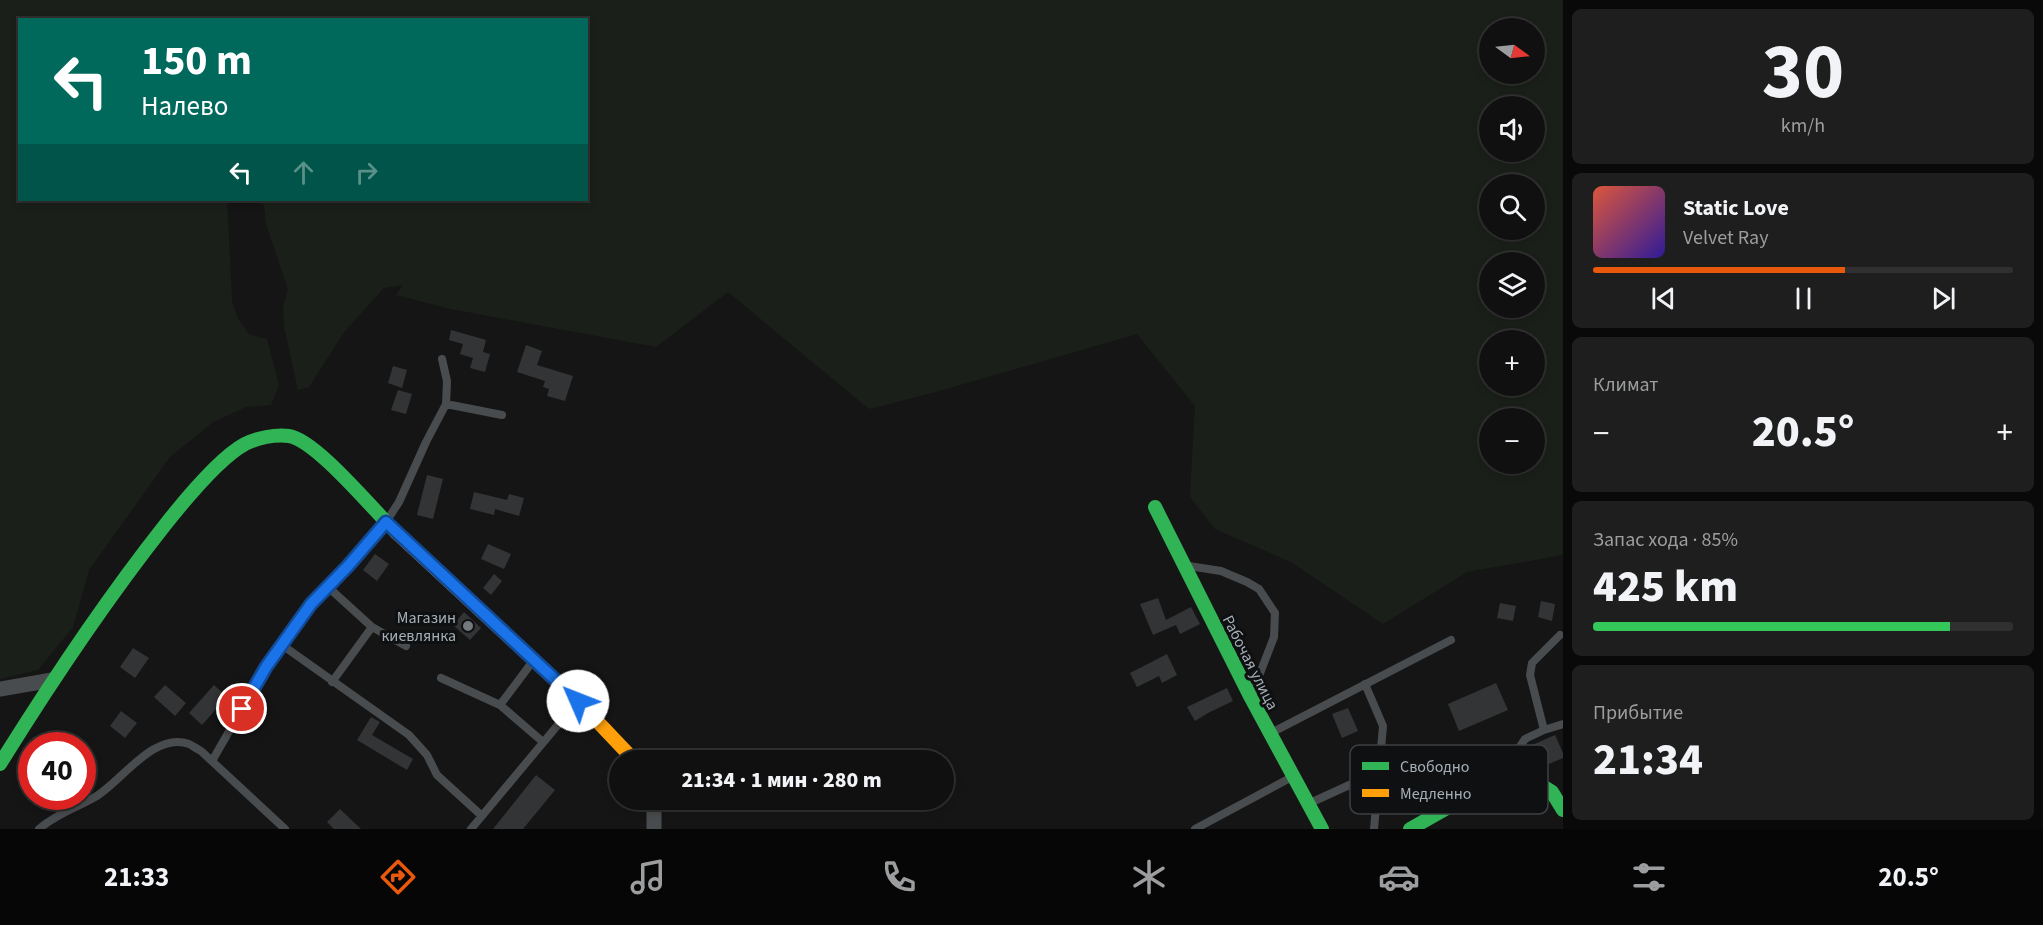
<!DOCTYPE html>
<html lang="ru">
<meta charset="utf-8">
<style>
:root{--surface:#101010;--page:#1e1e1e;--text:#f1f3f6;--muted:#9c9d9f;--line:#303030;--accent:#ea580c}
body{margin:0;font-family:"Source Sans 3",sans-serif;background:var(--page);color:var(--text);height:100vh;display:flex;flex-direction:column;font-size:22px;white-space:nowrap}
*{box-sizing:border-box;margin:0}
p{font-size:20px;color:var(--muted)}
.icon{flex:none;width:33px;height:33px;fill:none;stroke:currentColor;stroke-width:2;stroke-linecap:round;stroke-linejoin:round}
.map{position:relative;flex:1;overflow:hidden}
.details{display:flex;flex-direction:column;gap:9px;padding:9px;background:#090909;width:480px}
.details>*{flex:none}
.banner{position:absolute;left:18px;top:18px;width:570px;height:183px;border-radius:0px;box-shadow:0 3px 9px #0003,0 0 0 2px var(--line);background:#00695c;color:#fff;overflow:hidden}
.needle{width:39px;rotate:105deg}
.buttons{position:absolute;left:1479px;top:18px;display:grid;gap:12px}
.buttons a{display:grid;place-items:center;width:66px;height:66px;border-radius:50%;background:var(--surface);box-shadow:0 3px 9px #0003,0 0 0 2px var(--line);font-size:30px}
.speed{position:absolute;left:18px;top:732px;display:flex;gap:12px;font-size:30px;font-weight:700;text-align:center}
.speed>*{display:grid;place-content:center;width:78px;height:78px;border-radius:50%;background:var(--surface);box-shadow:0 3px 9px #0003,0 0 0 2px var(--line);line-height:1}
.speed .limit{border:9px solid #d22;background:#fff;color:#111}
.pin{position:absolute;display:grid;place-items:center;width:51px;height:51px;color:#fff;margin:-26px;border:3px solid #fff;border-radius:50%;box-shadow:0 2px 6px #0007}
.me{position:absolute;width:66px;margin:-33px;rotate:314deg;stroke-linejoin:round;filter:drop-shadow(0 0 4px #0008)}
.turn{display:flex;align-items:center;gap:21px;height:126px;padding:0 24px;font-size:27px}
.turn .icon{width:78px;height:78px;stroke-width:2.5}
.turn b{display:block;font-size:42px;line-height:51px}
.lanes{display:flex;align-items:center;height:57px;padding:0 24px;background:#0003;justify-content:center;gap:30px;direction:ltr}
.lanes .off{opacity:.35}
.big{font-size:45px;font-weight:800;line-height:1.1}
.details .tile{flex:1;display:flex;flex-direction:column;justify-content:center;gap:9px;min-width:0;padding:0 21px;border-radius:9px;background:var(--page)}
.details .dial{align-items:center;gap:0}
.dial b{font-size:78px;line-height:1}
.song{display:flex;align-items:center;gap:18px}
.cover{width:72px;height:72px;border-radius:9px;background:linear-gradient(135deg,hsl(10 70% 55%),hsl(250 70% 35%))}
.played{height:6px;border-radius:3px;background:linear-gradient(90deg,var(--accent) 60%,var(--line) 60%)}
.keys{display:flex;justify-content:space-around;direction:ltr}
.heat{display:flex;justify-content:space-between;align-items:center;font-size:33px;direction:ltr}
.charge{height:9px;border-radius:4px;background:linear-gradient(90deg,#34c759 85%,var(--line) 0)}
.trip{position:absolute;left:609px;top:750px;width:345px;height:60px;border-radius:30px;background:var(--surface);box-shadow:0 3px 9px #0003,0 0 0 2px var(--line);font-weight:800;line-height:60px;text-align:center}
.dock{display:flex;height:96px;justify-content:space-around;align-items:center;background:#060606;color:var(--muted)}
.dock .icon{width:42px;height:42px}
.dock .on{color:var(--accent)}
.dock b{font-size:27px;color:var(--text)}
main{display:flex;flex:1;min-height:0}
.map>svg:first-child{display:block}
.green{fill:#1a2019;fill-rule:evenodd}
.building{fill:#323436}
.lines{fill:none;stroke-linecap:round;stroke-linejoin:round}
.lane{stroke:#494c4e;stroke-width:8}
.street{stroke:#494c4e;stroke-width:15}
.fast{stroke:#30b455;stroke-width:14}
.slow{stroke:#ff9f0a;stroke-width:14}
.route-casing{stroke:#114b97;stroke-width:15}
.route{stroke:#1a73e8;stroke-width:10}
.poi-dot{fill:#73797e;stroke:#0f1011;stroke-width:2}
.labels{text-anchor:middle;stroke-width:6;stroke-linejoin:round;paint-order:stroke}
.poi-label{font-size:16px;fill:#a6afb7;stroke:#0f1011;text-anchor:end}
.street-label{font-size:16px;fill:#a6afb7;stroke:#0f1011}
.key{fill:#0f1011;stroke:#3c4043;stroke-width:1.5}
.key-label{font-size:16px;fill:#a6afb7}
</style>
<main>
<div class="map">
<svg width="1563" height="829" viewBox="0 0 1563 829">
<rect width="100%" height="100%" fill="#151515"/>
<path class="green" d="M 0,0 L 1563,0 L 1563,555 L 1467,572 L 1383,624 L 1291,562 L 1215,529 L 1190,497 L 1195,406 L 1137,334 L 936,392 L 869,409 L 728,292 L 656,347 L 451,309 L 396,295 L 403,285 L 384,288 L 344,332 L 309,387 L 298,390 L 284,327 L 283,307 L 288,289 L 266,224 L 264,205 L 245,200 L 586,200 L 586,20 L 20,20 L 20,200 L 227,200 L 232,301 L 238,319 L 249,334 L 267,339 L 279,385 L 271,405 L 246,407 L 213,422 L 170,457 L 89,570 L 73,627 L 38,670 L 0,679 ZM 1490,28 L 1534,28 L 1534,74 L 1490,74 ZM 1534,106 L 1534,152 L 1490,152 L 1490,106 ZM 1534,184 L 1534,230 L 1490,230 L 1490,184 ZM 1490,262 L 1534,262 L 1534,308 L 1490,308 ZM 1490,340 L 1534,340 L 1534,386 L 1490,386 ZM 1490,418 L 1534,418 L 1534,464 L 1490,464 Z"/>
<path class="building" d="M 451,330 L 486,340 L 483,352 L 490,354 L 485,372 L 470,368 L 473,358 L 460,354 L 463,344 L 449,340 Z
M 526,345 L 542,351 L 537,365 L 573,376 L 565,401 L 547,396 L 549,389 L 543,387 L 545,381 L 517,372 Z
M 393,366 L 407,370 L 402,388 L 388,383 Z
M 398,390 L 412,394 L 406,414 L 391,410 Z
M 427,475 L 443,479 L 433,519 L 417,515 Z
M 474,492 L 507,500 L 509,494 L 524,498 L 519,516 L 495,509 L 494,515 L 470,509 Z
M 488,544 L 511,554 L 504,569 L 481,559 Z
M 375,554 L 389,564 L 377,581 L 363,570 Z
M 494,574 L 502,581 L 491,595 L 483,588 Z
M 1158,598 L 1166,620 L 1191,607 L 1200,624 L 1180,634 L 1176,625 L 1153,635 L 1140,604 Z
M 1541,601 L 1555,604 L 1552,621 L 1538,617 Z
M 1500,603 L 1516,606 L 1513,621 L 1497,618 Z
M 464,612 L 481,628 L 470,640 L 453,625 Z
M 133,648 L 149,658 L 135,678 L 120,667 Z
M 1167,654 L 1177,675 L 1162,683 L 1159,676 L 1137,687 L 1130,673 Z
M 1496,683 L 1508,710 L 1459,731 L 1448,704 Z
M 165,685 L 186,703 L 175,716 L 154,697 Z
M 214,685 L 227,697 L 202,725 L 189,713 Z
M 1227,688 L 1233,701 L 1208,713 L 1195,721 L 1187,707 Z
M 1348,708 L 1358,731 L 1342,738 L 1332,714 Z
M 121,711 L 137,723 L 125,738 L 110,726 Z
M 371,717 L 380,722 L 372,735 L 413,759 L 407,770 L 357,740 Z
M 1555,735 L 1563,753 L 1563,758 L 1542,767 L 1532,745 Z
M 536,775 L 555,790 L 523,829 L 493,829 Z
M 340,809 L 361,829 L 334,829 L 327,822 Z"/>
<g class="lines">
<path class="lane" d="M 442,359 L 447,381 L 446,404
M 1189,566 L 1221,571 L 1247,582 L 1259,589 L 1275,613 L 1274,637 L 1252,694
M 328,587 L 372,627 L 406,646
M 282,645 L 409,735 L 427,755 L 437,775 L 482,816
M 441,678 L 500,705 L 543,742
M 332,682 L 372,627
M 1365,684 L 1383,726 L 1374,829
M 500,705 L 533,661
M 1544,730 L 1563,724
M 1271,733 L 1451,640
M 212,761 L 266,667 L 311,604 L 348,566 L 386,522 L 399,502 L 426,442 L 446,404 L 502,415
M 1509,772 L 1517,751 L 1525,739 L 1544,730 L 1530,675 L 1532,663 L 1560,635
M 1310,803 L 1380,771
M 39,829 C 56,814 76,808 95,797 C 121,782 154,731 189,744 C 193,746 197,749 201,751 L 285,829
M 471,829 L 577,702
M 1195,829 L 1292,777"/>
<path class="street" d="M 0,689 L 52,680
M 654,800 L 654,829"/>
<path class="fast" d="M 1155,507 L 1251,698 L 1322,829
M 0,764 C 51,682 105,601 165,525 C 184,501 219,458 245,444 C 257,438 275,434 289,436 C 316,440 374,511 396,532
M 1410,829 L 1509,773 L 1541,785 L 1552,792 L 1563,810"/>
<path class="slow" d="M 396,532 L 578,701 L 634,760"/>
</g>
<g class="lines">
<g class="route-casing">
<path id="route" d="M 242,709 L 266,667 L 311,604 L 348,566 L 386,522 L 578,701"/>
</g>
<use href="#route" class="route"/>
</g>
<circle class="poi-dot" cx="468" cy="626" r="6"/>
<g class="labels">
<g class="poi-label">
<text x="456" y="623">Магазин<tspan x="456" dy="18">киевлянка</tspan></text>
</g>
<g class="street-label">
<text transform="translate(1251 662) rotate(63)" y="6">Рабочая улица</text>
</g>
</g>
<rect x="1350" y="745" width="198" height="69" rx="9" class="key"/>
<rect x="1362" y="762" width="27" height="8" fill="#30b455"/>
<rect x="1362" y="789" width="27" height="8" fill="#ff9f0a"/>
<g class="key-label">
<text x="1400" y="772">Свободно</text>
<text x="1400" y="799">Медленно</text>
</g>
</svg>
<div class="buttons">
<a><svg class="needle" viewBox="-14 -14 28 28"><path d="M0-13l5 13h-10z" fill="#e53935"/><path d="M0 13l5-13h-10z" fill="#9c9d9f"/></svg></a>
<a><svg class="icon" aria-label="sound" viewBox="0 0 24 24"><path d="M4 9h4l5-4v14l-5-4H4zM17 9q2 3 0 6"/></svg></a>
<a><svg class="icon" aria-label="search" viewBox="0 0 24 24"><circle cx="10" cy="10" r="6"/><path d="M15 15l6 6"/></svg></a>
<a><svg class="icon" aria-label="layers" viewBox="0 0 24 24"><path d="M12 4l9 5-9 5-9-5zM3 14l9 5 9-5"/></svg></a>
<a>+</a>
<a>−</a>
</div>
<div class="speed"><div class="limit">40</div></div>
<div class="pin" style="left:242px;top:709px;background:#d93025"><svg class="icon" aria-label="arrive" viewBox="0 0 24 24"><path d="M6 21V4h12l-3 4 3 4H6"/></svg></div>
<svg class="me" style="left:578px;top:701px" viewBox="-20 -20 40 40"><circle r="19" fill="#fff"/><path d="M0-13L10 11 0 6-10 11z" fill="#1a73e8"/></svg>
<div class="trip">21:34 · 1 мин · 280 m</div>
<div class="banner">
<div class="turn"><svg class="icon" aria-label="left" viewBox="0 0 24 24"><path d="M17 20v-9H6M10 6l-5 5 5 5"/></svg><div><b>150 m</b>Налево</div></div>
<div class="lanes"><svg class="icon" aria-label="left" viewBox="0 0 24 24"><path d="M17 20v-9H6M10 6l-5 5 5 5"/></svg><svg class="icon off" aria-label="ahead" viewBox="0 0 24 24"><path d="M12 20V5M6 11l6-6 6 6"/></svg><svg class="icon off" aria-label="right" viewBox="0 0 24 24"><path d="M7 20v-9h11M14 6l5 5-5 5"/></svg></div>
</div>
</div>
<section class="details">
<div class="tile dial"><b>30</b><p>km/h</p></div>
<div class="tile">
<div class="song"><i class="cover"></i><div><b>Static Love</b><p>Velvet Ray</p></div></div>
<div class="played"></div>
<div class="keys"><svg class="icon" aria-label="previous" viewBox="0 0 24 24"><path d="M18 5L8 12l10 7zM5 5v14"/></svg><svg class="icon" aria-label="pause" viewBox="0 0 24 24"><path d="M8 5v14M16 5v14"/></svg><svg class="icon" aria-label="next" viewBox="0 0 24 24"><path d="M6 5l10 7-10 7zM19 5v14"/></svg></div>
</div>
<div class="tile"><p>Климат</p>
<div class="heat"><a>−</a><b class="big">20.5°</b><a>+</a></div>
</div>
<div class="tile"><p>Запас хода · 85%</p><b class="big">425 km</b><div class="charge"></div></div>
<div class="tile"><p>Прибытие</p><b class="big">21:34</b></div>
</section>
</main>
<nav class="dock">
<b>21:33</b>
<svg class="icon on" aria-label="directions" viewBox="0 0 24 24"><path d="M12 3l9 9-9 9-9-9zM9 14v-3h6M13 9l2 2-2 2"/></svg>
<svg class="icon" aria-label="music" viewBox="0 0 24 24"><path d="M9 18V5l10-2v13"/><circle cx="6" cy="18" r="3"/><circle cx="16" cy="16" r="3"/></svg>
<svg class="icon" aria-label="phone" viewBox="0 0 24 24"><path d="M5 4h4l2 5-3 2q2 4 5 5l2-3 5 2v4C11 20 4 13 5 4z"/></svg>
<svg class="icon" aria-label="climate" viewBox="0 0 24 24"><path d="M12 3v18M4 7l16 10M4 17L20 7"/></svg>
<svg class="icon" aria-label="car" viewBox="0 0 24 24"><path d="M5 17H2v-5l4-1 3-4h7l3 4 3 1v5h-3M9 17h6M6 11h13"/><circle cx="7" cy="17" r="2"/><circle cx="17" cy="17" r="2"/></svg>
<svg class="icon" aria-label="filters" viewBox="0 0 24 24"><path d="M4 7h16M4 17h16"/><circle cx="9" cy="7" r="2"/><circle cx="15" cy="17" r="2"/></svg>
<b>20.5°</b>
</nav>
